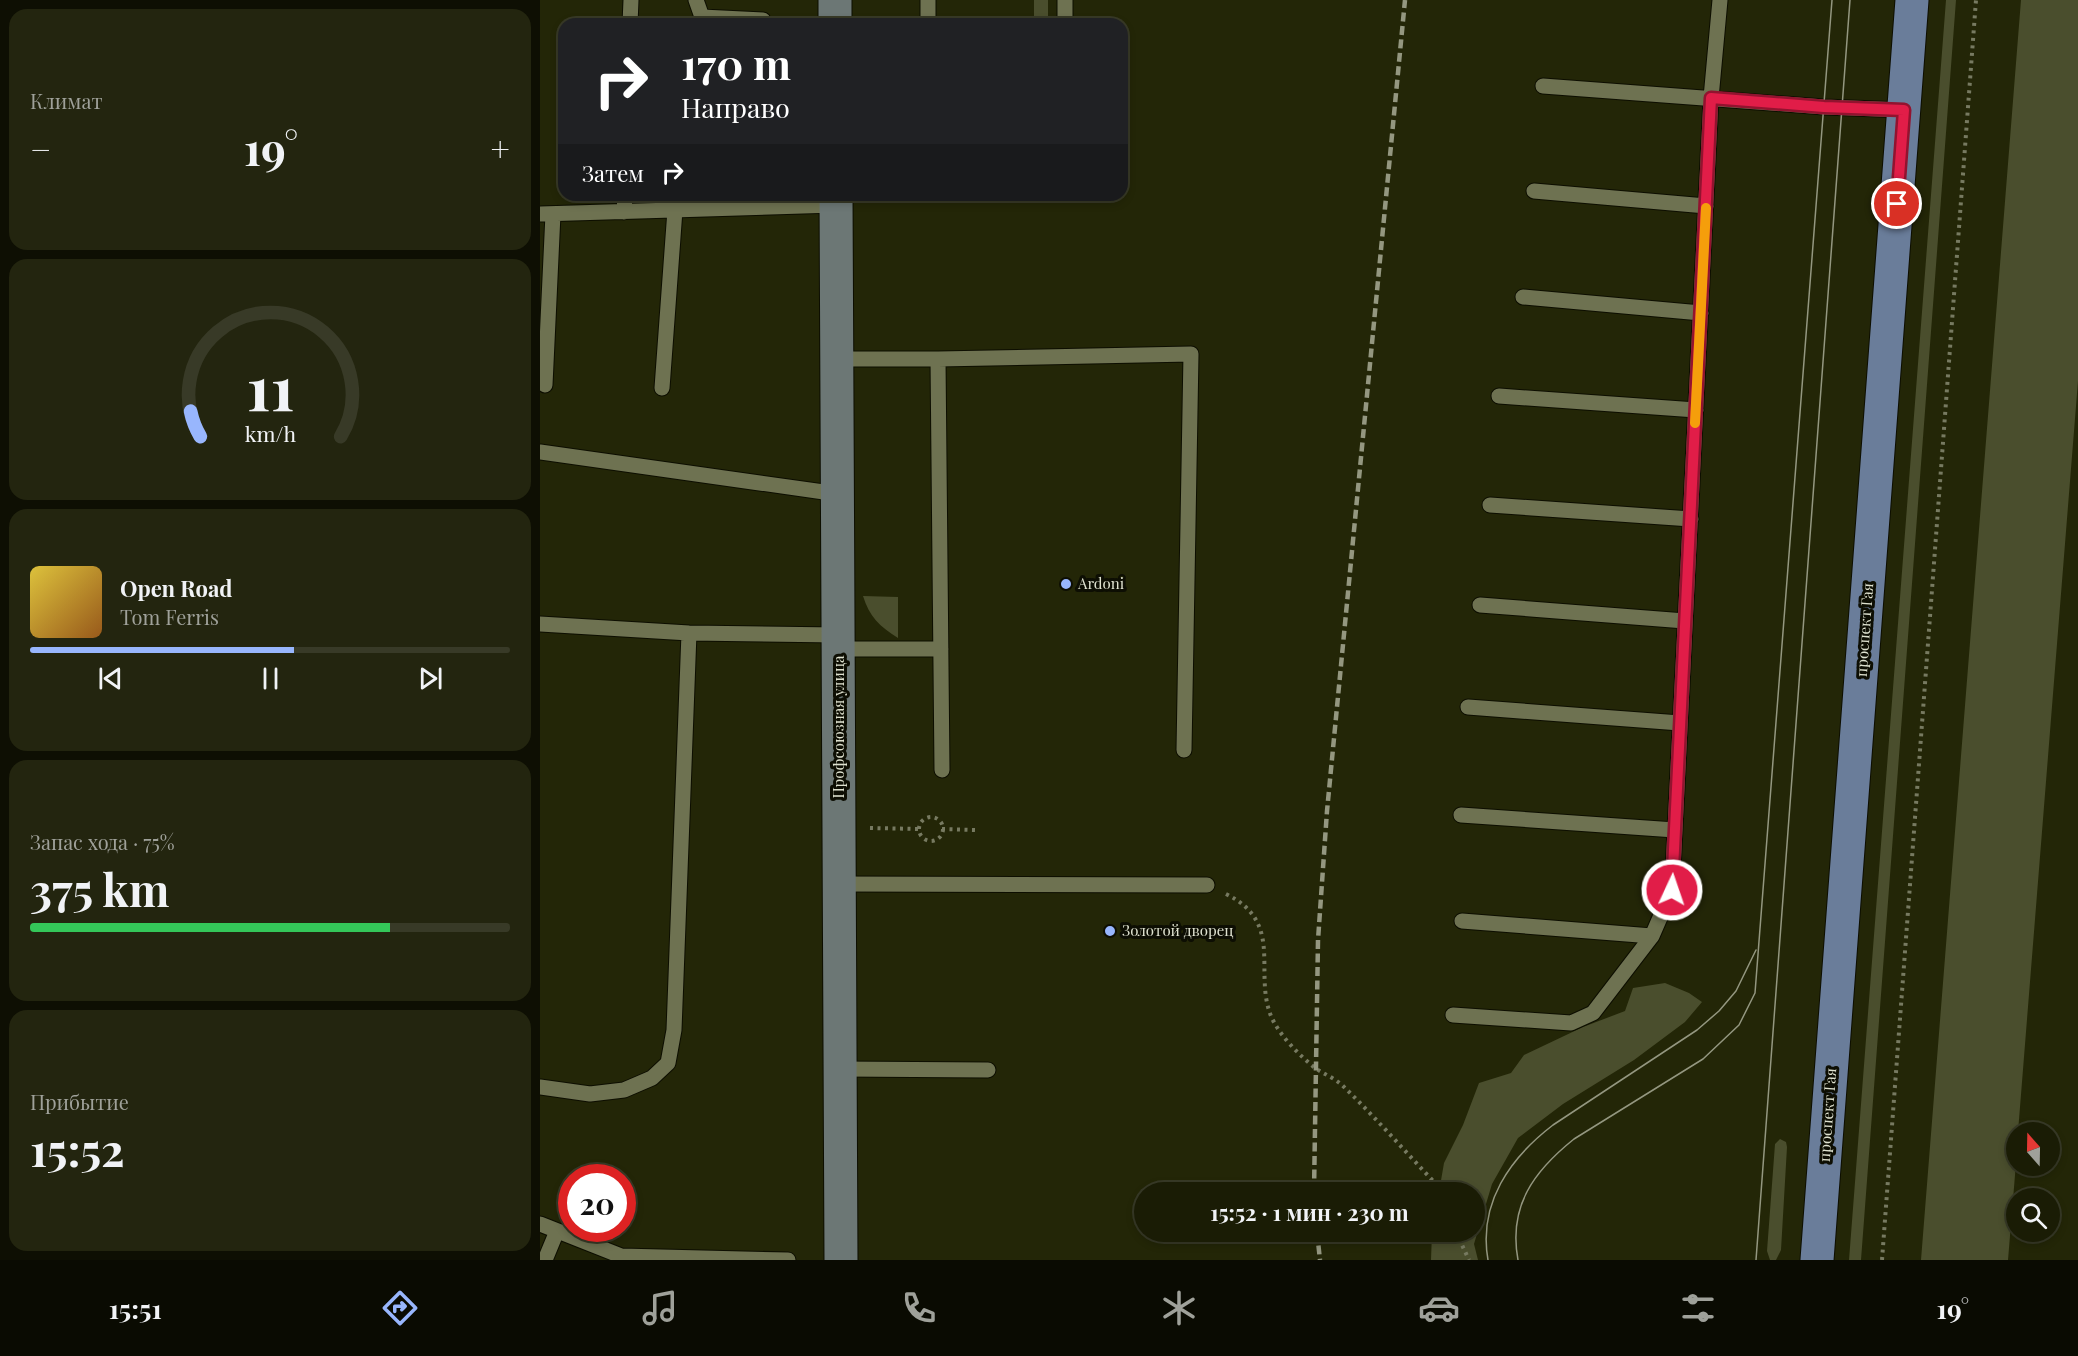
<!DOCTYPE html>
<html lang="ru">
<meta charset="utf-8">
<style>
:root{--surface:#1a1c05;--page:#23250f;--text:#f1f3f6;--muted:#9fa19a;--line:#383a27;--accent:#98b6fd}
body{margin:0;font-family:"Playfair Display",serif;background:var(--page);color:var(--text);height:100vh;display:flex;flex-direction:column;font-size:22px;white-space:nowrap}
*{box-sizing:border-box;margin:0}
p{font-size:20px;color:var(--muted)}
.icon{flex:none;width:33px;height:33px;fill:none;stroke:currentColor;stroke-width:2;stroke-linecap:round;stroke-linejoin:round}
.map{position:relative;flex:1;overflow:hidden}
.drawer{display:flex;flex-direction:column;gap:9px;padding:9px;background:#0e0f03;width:540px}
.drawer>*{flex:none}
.banner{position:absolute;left:18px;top:18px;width:570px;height:183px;border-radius:18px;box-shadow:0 3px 9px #0003,0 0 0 2px var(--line);background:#202124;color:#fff;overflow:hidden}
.needle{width:39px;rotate:340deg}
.tools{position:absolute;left:1466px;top:1122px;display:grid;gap:12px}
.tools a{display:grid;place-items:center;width:54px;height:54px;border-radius:50%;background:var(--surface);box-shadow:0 3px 9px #0003,0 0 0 2px var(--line);font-size:30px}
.speed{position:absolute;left:18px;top:1164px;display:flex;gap:12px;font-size:30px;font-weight:700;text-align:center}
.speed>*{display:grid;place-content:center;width:78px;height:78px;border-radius:50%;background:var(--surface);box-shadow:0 3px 9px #0003,0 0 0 2px var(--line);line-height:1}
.speed .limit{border:9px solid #d22;background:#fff;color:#111}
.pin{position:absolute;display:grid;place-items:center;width:51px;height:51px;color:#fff;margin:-26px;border:3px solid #fff;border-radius:50%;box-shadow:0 2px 6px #0007}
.me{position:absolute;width:66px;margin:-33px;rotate:3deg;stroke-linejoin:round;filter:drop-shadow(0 0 4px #0008)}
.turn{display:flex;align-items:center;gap:21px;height:126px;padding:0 24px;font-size:27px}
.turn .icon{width:78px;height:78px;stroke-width:2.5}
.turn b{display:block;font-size:42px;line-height:51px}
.then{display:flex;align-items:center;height:57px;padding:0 24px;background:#0003;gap:12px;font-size:22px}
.big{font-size:45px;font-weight:700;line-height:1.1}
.drawer .tile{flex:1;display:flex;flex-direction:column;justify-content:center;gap:9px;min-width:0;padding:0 21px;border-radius:18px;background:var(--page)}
.drawer .dial{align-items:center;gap:0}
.dial svg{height:156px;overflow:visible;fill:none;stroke:var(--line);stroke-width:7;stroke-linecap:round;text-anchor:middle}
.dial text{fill:var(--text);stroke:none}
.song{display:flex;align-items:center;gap:18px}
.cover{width:72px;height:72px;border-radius:9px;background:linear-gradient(135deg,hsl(50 70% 55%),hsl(30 70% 35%))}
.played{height:6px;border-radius:3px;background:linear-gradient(90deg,var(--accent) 55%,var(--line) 55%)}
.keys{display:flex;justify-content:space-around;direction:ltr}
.heat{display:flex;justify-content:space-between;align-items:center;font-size:33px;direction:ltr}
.charge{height:9px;border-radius:4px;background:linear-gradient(90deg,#34c759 75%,var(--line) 0)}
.trip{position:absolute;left:594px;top:1182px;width:351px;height:60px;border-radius:30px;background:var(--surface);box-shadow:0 3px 9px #0003,0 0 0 2px var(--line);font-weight:700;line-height:60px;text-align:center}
.dock{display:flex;height:96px;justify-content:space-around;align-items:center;background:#0a0b02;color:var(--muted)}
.dock .icon{width:42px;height:42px}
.dock .selected{color:var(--accent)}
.dock b{font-size:27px;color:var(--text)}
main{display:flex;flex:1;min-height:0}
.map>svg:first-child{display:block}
.green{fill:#4a4e2d}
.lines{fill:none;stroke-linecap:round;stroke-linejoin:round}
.lane-casing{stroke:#0d0e00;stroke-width:17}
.secondary-casing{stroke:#0d0e00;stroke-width:35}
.primary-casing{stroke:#0d0e00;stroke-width:35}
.path{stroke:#777a61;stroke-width:4;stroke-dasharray:3 4.5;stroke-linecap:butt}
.lane{stroke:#6e7251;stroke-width:15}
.secondary{stroke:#6c7775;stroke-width:33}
.primary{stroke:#6a7d9a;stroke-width:33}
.tram{stroke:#949780;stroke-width:1.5}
.rail{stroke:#949780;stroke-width:4.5;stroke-dasharray:9 4.5;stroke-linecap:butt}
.route-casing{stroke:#92132f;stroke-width:15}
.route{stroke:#e11d48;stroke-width:10}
.slow{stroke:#f59e0b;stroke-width:10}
.poi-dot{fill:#98b6fd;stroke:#0d0e03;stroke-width:2}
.labels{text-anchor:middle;stroke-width:6;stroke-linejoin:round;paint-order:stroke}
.poi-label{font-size:15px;fill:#dee1cf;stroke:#0d0e03;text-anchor:start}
.street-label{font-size:15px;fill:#dee1cf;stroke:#0d0e03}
</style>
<main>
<section class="drawer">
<div class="tile"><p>Климат</p>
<div class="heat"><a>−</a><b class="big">19°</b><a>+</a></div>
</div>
<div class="tile dial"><svg viewBox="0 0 100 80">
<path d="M14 69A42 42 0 1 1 86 69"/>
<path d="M14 69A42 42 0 0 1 9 56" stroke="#98b6fd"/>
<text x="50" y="56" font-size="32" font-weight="700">11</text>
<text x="50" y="72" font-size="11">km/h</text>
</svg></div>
<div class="tile">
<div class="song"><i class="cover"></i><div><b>Open Road</b><p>Tom Ferris</p></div></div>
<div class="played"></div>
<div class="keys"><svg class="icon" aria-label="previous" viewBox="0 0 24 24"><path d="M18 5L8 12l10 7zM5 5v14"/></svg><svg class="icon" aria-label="pause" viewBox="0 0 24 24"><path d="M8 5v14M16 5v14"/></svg><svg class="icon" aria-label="next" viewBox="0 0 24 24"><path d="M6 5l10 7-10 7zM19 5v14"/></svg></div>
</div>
<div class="tile"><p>Запас хода · 75%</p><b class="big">375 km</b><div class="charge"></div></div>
<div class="tile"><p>Прибытие</p><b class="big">15:52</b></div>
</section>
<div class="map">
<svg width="1538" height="1260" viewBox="0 0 1538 1260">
<rect width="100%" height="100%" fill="#232607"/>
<path class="green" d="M 494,0 L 508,0 L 508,24 L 494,24 Z
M 1406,0 L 1416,0 L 1321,1260 L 1309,1260 Z
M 1481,0 L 1538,0 L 1538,381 L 1478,1132 L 1476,1132 L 1476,1163 L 1468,1260 L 1381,1260 Z
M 323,596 L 358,597 L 358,638 C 340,627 329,616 323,596 Z
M 1125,983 L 1149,993 L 1162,1002 L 1145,1022 L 1094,1060 L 1023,1104 L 978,1138 L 952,1184 L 934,1244 L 938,1260 L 891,1260 L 892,1232 L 934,1232 L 934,1192 L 899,1192 L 904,1163 L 923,1125 L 939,1083 L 971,1073 L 984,1055 L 1043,1027 L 1085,1011 L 1093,988 Z
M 1240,1139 L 1246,1142 L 1247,1147 L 1241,1250 L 1236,1260 L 1230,1260 L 1227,1251 L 1235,1144 Z"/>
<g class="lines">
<g class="lane-casing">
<path id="lane" d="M 156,0 L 162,17 L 223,20
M 90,24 L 91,0
M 388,24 L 388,0
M 525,24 L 525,0
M 1003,86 L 1284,107 L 1364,110
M 994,191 L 1166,206
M 84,212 L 85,195
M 0,214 L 296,205
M 983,297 L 1161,313
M 297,359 L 398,359 L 651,354 L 644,750
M 398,359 L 402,770
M 5,385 L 13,214
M 122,388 L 135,210
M 959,396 L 1156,410
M 0,452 L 298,494
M 950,505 L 1151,519
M 940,605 L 1145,621
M 0,624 L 149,633 L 298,635
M 298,649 L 401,649
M 928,707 L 1140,723
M 921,815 L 1135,830
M 299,884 L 667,885
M 922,921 L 1112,936 L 1132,890 L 1171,98 L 1180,0
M 913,1015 L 1031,1023 L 1053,1013 L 1112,936
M 300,1069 L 448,1070
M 0,1087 L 50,1094 L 84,1090 L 112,1078 L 128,1063 L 134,1030 L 149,633
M 0,1224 L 81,1256 L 248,1260
M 5,1260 L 17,1231"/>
</g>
<g class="secondary-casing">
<path id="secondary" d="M 295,0 L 295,24
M 296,195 L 301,1260"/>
</g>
<g class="primary-casing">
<path id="primary" d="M 1277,1260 L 1372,0"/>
</g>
<path class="path" d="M379 829a12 12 0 1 1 24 0a12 12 0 1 1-24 0Z
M 330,828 L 379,829
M 402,829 L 436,830
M 686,894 C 745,923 713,971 731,1016 C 739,1035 759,1055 775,1068 C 784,1074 794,1078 802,1085 C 834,1116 863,1149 894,1182 L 898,1192
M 916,1232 L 929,1260
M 1342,1260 L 1436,0"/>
<use href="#lane" class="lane"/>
<use href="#secondary" class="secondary"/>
<use href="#primary" class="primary"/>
<path class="tram" d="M 948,1260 C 938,1203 970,1158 1013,1125 L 1157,1030 L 1179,1011 L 1196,991 L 1216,950
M 978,1260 C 968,1206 994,1171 1034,1139 L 1163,1059 L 1199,1025 L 1215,993 L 1292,0
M 1216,1260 L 1310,0"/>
<path class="rail" d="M 774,1192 L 778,940 L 787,811 L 865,0
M 777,1232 L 780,1260"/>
</g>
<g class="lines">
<g class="route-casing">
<path id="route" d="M 1132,890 L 1171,98 L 1284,107 L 1364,110 L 1357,204"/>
</g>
<use href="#route" class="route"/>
<path class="slow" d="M 1155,423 L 1166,208"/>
</g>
<g class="poi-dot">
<circle cx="526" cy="584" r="6"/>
<circle cx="570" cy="931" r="6"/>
</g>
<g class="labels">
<g class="poi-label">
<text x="538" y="589">Ardoni</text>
<text x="582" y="936">Золотой дворец</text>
</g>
<g class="street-label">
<text transform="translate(1325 630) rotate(-86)" y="5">проспект Гая</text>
<text transform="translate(299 727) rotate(-90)" y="5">Профсоюзная улица</text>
<text transform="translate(1288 1115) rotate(-86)" y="5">проспект Гая</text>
</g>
</g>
</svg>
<div class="tools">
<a><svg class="needle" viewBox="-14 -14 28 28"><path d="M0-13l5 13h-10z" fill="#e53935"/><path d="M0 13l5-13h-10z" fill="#9fa19a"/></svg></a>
<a><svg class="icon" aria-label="search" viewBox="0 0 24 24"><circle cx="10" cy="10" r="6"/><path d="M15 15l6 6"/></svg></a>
</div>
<div class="speed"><div class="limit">20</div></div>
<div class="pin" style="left:1357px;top:204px;background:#d93025"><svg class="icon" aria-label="arrive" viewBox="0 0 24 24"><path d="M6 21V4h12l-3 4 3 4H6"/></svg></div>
<svg class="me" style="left:1132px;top:890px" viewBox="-20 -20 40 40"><circle r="17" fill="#e11d48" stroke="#fff" stroke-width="3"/><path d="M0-11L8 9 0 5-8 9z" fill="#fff"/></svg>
<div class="trip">15:52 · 1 мин · 230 m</div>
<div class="banner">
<div class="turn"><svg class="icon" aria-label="right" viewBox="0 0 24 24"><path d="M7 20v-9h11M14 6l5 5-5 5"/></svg><div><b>170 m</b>Направо</div></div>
<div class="then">Затем<svg class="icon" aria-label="right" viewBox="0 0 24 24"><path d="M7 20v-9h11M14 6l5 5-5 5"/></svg></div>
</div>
</div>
</main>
<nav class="dock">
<b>15:51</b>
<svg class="icon selected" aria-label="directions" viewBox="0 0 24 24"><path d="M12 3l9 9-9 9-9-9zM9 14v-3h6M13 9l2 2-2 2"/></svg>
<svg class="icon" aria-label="music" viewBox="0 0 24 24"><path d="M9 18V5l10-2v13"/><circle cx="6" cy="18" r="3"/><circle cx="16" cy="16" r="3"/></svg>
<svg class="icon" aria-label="phone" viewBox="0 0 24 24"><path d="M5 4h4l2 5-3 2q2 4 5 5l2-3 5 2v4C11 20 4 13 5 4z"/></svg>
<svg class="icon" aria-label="climate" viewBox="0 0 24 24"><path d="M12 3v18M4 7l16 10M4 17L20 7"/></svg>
<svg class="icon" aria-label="car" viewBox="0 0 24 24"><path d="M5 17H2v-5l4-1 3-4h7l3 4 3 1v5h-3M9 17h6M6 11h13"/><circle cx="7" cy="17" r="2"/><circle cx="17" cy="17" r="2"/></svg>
<svg class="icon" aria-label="filters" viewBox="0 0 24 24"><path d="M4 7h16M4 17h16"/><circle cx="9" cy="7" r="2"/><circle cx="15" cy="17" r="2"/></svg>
<b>19°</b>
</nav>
